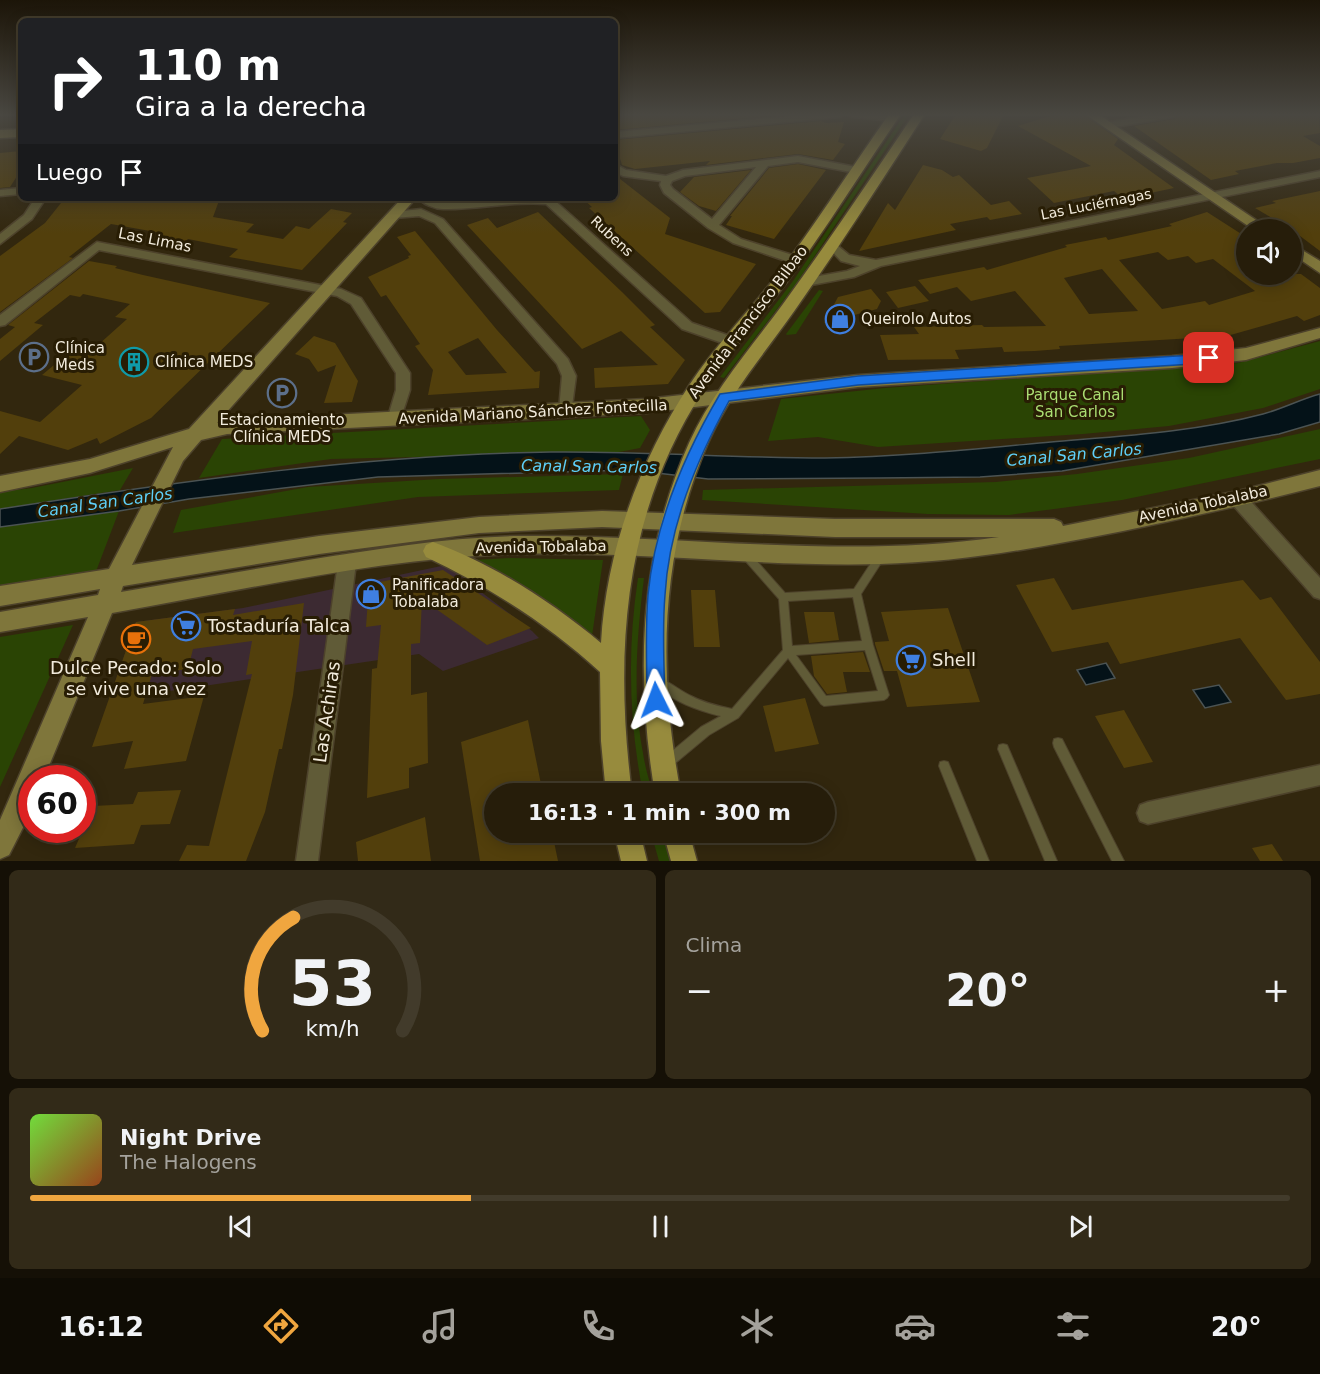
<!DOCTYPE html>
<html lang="es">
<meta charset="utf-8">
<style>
:root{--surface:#261d0a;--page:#322a18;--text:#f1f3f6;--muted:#a4a29c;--line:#423b2b;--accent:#f0a63f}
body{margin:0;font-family:"DejaVu Sans",sans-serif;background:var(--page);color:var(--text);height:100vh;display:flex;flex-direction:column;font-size:22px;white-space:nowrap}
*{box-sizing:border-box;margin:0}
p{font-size:20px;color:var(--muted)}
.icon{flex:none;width:33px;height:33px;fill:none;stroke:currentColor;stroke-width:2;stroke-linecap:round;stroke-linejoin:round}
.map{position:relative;height:861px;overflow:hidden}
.drawer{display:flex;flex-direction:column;gap:9px;padding:9px;background:#151006;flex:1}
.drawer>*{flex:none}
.guide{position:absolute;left:18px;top:18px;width:600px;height:183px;border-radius:9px;box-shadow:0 3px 15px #0003,0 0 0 2px var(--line);background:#202124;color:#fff;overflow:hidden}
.fabs{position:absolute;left:1236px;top:219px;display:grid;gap:12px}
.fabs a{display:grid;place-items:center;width:66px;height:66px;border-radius:50%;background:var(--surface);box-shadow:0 3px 15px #0003,0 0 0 2px var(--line);font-size:30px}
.speed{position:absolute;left:18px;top:765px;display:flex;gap:12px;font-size:30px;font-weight:700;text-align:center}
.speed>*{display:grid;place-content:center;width:78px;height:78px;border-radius:50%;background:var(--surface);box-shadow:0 3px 15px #0003,0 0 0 2px var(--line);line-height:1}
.speed .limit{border:9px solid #d22;background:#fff;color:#111}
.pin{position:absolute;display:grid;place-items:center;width:51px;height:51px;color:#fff;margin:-26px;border-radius:12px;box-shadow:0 3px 9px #0006}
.me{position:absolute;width:66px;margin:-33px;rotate:357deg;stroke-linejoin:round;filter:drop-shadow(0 0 4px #0008)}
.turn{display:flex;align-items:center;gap:21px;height:126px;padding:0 18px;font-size:27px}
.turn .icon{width:78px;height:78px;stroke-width:2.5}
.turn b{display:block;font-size:42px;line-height:51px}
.then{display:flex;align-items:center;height:57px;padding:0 18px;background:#0003;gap:12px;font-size:22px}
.big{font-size:45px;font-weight:700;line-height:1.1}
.drawer .tile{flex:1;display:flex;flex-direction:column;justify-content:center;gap:9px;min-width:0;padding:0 21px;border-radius:9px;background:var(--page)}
.drawer .dial{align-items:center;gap:0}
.dial svg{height:156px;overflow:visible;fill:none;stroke:var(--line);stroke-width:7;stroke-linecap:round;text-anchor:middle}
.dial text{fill:var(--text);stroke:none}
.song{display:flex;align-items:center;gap:18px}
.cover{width:72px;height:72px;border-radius:9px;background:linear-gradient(135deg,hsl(100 70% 55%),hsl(20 70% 35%))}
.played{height:6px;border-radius:3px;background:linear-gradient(90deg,var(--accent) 35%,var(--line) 35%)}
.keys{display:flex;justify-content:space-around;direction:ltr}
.heat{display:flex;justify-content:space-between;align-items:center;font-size:33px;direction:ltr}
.drawer .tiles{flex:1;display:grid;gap:9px;grid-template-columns:1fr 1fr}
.tile:last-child{grid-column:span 2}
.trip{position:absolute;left:484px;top:783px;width:351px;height:60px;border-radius:30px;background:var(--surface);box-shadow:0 3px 15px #0003,0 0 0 2px var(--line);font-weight:700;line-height:60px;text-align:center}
.dock{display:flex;height:96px;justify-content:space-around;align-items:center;background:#0f0c04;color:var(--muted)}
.dock .icon{width:42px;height:42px}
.dock .active{color:var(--accent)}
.dock b{font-size:27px;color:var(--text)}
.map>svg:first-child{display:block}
.commercial{fill:#3c2a32}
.green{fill:#2a4404}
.water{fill:#041218;stroke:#4b5353;stroke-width:1.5}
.building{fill:#523f0c;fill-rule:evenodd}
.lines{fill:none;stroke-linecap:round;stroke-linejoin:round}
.lane-casing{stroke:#4d422b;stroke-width:2}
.street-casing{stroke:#4d422b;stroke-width:3}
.secondary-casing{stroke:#4d422b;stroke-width:3}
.primary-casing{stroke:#4d422b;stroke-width:3}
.lane{fill:#605b37;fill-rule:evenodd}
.street{fill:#605b37;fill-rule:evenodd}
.secondary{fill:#7f763b;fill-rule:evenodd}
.primary{fill:#978b3d;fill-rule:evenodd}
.route{fill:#1a73e8;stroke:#114b97;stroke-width:1.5}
.labels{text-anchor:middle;stroke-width:6;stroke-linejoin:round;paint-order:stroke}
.far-street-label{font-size:14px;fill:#f2ebdc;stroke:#281d04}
.street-label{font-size:15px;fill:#f2ebdc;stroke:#281d04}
.poi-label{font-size:15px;fill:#f2ebdc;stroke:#281d04;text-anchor:start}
.park-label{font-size:15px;fill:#aadd72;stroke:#281d04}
.water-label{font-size:16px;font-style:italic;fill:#5ed0f9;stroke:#281d04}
.near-poi-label{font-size:18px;fill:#f2ebdc;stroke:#281d04;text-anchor:start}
.near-street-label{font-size:18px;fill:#f2ebdc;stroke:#281d04}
</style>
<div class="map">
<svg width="1320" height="861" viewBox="0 0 1320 861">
<rect width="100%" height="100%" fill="#32270e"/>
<path class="commercial" d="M 446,565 L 532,631 L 539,638 L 443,671 L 419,654 L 109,700 L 136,622 L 243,608 Z"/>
<path class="green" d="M 905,114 L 909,114 L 796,284 L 724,378 L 720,377 L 793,281 Z
M 819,290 L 823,291 L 796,334 L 787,335 L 786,334 Z
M 1320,341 L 1320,389 L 1263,408 L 1169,426 L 1083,434 L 878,447 L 818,437 L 768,441 L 781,399 L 885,388 L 1238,363 Z
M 641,416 L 650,430 L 640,448 L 619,452 L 331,459 L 199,478 L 222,439 Z
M 1320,429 L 1320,459 L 1122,500 L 1009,515 L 928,514 L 702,500 L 703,490 L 996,482 L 1077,474 L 1189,458 Z
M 133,468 L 120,490 L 0,509 L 0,492 L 32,488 Z
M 623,474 L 619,490 L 418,497 L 173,533 L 181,510 L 308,487 L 439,479 Z
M 119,511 L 95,574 L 0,587 L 0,527 Z
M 511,558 L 603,560 L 591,643 L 455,561 Z
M 638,578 L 644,578 C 637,634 632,697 643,753 C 645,767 649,780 653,793 L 643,793 C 629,723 627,650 638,578 Z
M 73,625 L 0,787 L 0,637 Z
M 651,833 L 662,833 L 671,861 L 659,861 Z"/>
<path class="water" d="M 1320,394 L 1320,422 L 1279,434 L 1062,471 L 980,477 L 878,478 L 708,479 L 631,470 L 378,477 L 189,499 L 119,511 L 0,527 L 0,509 C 182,481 366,455 551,452 C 642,451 734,458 825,458 C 901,457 976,449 1051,442 C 1121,436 1195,432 1263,414 C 1282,409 1301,399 1320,394 Z
M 1106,663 L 1115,678 L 1086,685 L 1077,670 Z
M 1219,685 L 1231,702 L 1205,708 L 1193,690 Z"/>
<path class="building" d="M 634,114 L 792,114 L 615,130 L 615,116 Z
M 956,114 L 1004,114 L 987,148 L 981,151 L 940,139 Z
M 1056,114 L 1083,114 L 1118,139 L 1114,145 L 1174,188 L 1136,196 L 1132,193 L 1119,195 L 1114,191 L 1054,203 L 1027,178 L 1091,166 L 1018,126 Z
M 1181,114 L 1319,114 L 1320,133 L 1303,136 L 1320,146 L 1320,158 L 1293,163 L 1277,163 L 1235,171 L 1239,174 L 1211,180 L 1134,126 L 1174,119 Z
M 821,121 L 826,123 L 844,122 L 838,142 L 845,144 L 833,160 L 798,154 L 706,165 L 710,161 L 635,169 L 622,165 L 619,155 L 615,156 L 615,140 Z
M 21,151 L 21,170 L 10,187 L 0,188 L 0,153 Z
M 798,164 L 826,170 L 774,239 L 726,225 L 732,216 L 730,216 L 769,168 Z
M 923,165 L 942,170 L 953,177 L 959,175 L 991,205 L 1009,201 L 1022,214 L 990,220 L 987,217 L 950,224 L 956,230 L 859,251 L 888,203 L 895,210 Z
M 751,170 L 716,211 L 699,206 L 680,192 L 694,177 Z
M 615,175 L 670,218 L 665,234 L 756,264 L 720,312 L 705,313 L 589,208 L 592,207 L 582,198 L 615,198 Z
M 1320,191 L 1320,251 L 1292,230 L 1255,208 L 1276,203 L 1272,201 Z
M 65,198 L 220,198 L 213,217 L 254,224 L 246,232 L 283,239 L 296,226 L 309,229 L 331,209 L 352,213 L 343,222 L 347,223 L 302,270 L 229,257 L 238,249 L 188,239 L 185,242 L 158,237 L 161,233 L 111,224 L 69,257 L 73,258 L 0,312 L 0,256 L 45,223 Z
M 538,212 L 622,292 L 655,325 L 650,327 L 685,360 L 668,384 L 595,388 L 594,368 L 658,365 L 621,331 L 582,349 L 467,225 L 488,218 L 497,228 Z
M 1207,212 L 1246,237 L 1246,274 L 1301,274 L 1320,288 L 1320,315 L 1304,321 L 1297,316 L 1227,336 L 1059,346 L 1060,349 L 1035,351 L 1004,352 L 1002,347 L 955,350 L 959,359 L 888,360 L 880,335 L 919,334 L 914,327 L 982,325 L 984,327 L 1046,326 L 1015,291 L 971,301 L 957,287 L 930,294 L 918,280 L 984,267 L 987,270 L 1067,247 L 1065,245 L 1106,237 L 1108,240 L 1172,226 L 1169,224 ZM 1158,252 L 1168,260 L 1188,256 L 1196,263 L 1213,259 L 1255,291 L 1209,305 L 1205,301 L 1162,309 L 1119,260 ZM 1102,269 L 1138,311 L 1089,314 L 1064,278 Z
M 415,231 L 497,330 L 535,372 L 540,371 L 539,388 L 428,395 L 433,370 L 415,346 L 420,344 L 386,295 L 381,297 L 368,277 L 409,258 L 408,256 L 411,255 L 397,237 ZM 478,338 L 487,349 L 507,373 L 466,375 L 448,352 Z
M 89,261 L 117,266 L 115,268 L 143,275 L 270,303 L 151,418 L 100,444 L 97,438 L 68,450 L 19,436 L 0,454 L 0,411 L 40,422 L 82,385 L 42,375 L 72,350 L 88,354 L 127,319 L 115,317 L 130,304 L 83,294 L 80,297 L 70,295 L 34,323 L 43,325 L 0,361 L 0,339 L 15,327 L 8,325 Z
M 915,286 L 929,301 L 898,308 L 886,292 Z
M 871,289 L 881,301 L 877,309 L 824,323 L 838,297 Z
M 314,336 L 335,343 L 358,381 L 352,402 L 324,403 L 336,365 L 318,372 L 309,359 L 295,354 Z
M 443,570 L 531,628 L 487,645 L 422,599 L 420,643 L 411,644 L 411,695 L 427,692 L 428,763 L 409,768 L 409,788 L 367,798 L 372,669 L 377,668 L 381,625 L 366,627 L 369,584 Z
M 1054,578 L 1072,610 L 1243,580 L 1260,600 L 1271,597 L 1320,662 L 1320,694 L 1286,700 L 1240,638 L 1120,664 L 1108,642 L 1052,652 L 1016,585 Z
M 691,590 L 715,590 L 720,647 L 694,647 Z
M 304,603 L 293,695 L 282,749 L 279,749 L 265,812 L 246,861 L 179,861 L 187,845 L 209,846 L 252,674 L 246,675 L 252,641 L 193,649 L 188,669 L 152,674 L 143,704 L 204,696 L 186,761 L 124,769 L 133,741 L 92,747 L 136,622 L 235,609 L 233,615 Z
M 948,608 L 980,702 L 907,707 L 897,671 L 884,671 L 875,644 L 875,642 L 889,641 L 881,612 Z
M 804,612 L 834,612 L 839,640 L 809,643 Z
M 863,652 L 870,672 L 843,672 L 847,692 L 827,694 L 814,676 L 811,656 Z
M 805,698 L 819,744 L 775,752 L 763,706 Z
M 1124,710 L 1153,762 L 1124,768 L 1095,716 Z
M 528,720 L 543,794 L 495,794 L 495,832 L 552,832 L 558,861 L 480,861 L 461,742 Z
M 181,790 L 170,824 L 141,825 L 134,844 L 75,848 L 93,806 L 133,804 L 138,792 Z
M 425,817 L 431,861 L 358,861 L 356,842 Z
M 1272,844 L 1283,861 L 1260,861 L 1252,848 Z"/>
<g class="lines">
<g class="lane-casing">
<path id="lane" d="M 745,550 L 748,551 L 785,593 L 854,589 L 877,554 L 880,553 L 883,554 L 884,557 L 883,560 L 861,594 L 873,645 L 889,695 L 887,698 L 884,700 L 824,706 L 821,704 L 788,658 L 738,718 L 709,735 L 673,765 L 669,766 L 665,765 L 664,761 L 665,757 L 701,727 L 721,716 C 703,712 666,700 657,684 L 659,681 L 662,679 C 672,684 681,691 691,696 C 704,703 718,706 732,709 L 783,650 L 779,599 L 742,557 L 741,554 L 742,551 ZM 853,597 L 862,641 L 792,646 L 788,601 ZM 865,650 L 878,691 L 826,696 L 796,655 Z
M 1058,738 L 1062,739 L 1124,861 L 1112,861 L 1054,747 L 1053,743 L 1054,739 Z
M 1003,744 L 1007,745 L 1057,861 L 1045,861 L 998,749 L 999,745 Z
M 944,761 L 948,762 L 989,861 L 977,861 L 939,766 L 940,762 Z"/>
</g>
<g class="street-casing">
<path id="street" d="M 813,114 L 845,114 L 840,117 L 615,138 L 615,132 Z
M 847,114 L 877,114 L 897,118 L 892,121 L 852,117 Z
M 1159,114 L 1179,114 L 1174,117 L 1109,128 L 1104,125 L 1109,122 Z
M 798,156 L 856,167 L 861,170 L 856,173 L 798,162 L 768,166 L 719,225 L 741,239 L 799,257 L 801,260 L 795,264 L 733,243 L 708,228 L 664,193 L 660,185 L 661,181 L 623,176 L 615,172 L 615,164 L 626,170 L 666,176 L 683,170 ZM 756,167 L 712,219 L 673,189 L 670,185 L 672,181 L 685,176 Z
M 1320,171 L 1320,177 L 881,266 L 854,277 L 806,286 L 800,282 L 802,279 L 847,271 L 860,266 L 841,261 L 826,245 L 832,241 L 849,255 L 876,260 Z
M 21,188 L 21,194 L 0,196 L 0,190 Z
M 35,198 L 46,198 L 32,219 L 0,244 L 0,234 L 24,215 Z
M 418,198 C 427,198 435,202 445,202 C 481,202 517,194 553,199 L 692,323 L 736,338 L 738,341 L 731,346 L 682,329 L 546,204 C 511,201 477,210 443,209 C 434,209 423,204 418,198 Z
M 421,209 L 443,219 L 568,359 L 576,376 L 571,414 L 561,414 L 559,410 L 562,376 L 557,364 L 435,223 L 419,216 L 394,218 L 388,215 L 394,212 Z
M 97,242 L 341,289 L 361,298 L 410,373 L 410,390 L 399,424 L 389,424 L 387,420 L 396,390 L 396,373 L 351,304 L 337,296 L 99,250 L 5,325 L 0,326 L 0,315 Z
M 1238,492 L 1244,494 L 1320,578 L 1320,599 L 1314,597 L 1232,504 L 1230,499 L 1232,494 Z
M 347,555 L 353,558 L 356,563 L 318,861 L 296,861 L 338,563 L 341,558 Z
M 1320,765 L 1320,785 L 1148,824 L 1140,821 L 1137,813 L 1140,805 L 1148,802 Z"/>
</g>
<g class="secondary-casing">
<path id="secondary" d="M 1085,114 L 1098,114 L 1271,230 L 1254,230 Z
M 21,129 L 21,137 L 0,138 L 0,130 Z
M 402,198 L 416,198 L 217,423 L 227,420 L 646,399 L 858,375 L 1172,356 L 1246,348 L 1320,328 L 1320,338 L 1246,360 L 1172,368 L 858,387 L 646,413 L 227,434 L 201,440 L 183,461 L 132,565 L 319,536 L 479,517 L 602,511 L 835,519 L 1054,519 L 1061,522 L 1063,526 L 1238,491 L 1320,470 L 1320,486 C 1255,503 1189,517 1123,531 C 1042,547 963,562 880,564 C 759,567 639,551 518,554 C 383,557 245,590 112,613 L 44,778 L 32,778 L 32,810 L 9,855 L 0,859 L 0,820 L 88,617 L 0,632 L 0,612 L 98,595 L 100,589 L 0,606 L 0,586 L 109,569 L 173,447 L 90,473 L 0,492 L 0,476 L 90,459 L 189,429 ZM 602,527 L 835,537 L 999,537 C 841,560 679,534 520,536 C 449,537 378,549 308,560 C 246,571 183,581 121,592 L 123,586 L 319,554 L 479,533 Z
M 1292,244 L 1320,261 L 1320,273 L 1292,254 Z"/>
</g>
<g class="primary-casing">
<path id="primary" d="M 889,114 L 901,114 C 863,169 828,226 789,279 C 761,317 729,352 703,391 C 623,514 614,652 632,794 L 606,794 L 601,741 L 600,672 C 548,624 489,587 426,557 L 423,551 L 426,545 L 433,542 C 493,564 552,602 601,643 C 606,551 640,460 690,384 C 716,345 749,311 778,274 C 817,222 852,167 889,114 Z
M 914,114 L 925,114 C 882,180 840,246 795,310 C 765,353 729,394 708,443 C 659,555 658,675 681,794 L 655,794 C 635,674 639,555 689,443 C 712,392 750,349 783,304 C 828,242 871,178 914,114 Z
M 614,832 L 640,832 L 647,861 L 621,861 Z
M 663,832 L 689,832 L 697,861 L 671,861 Z"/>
</g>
<use href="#lane" class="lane"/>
<use href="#street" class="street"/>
<use href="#secondary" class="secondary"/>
<use href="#primary" class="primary"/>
</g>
<linearGradient id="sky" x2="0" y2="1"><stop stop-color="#1c1508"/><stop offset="0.49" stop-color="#494741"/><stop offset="1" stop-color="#494741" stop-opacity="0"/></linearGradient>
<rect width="1320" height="234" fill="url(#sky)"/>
<path class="route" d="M 1209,354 L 1215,358 L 1209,363 L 858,385 L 729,401 C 696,461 669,526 665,595 C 662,630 664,665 665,700 L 662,706 L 656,709 L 649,706 L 647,700 C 647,665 645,630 648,595 C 655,522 684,455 720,394 L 858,376 Z"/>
<defs>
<g id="shop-ring" transform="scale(1.5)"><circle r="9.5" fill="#281d04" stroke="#3f7fe0" stroke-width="1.5"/><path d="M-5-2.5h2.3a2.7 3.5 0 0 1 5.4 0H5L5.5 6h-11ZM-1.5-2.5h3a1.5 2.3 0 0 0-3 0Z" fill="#3f7fe0"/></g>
<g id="parking-ring" transform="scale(1.5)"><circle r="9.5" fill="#281d04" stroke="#5c6f8a" stroke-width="1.5"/><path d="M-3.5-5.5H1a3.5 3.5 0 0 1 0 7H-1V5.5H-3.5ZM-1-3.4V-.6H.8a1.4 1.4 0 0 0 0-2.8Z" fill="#5c6f8a"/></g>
<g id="building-ring" transform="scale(1.5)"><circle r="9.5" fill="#281d04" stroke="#0f9aa8" stroke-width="1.5"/><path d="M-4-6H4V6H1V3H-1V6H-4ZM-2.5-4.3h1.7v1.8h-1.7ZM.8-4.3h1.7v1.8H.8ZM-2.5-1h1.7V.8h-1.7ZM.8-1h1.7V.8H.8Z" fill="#0f9aa8"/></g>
<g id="supermarket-ring" transform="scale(1.5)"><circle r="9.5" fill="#281d04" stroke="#3f7fe0" stroke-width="1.5"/><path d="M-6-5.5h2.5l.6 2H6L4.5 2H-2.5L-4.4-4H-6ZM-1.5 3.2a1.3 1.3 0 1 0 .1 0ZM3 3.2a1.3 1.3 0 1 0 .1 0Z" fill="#3f7fe0"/></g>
<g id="cafe-ring" transform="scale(1.5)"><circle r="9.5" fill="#281d04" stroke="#e8710a" stroke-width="1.5"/><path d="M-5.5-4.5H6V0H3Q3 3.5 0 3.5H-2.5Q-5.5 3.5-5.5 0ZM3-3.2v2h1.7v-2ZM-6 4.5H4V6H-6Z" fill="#e8710a"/></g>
</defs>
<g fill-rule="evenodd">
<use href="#shop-ring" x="840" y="319"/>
<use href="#parking-ring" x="34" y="357"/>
<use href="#building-ring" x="134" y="362"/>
<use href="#parking-ring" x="282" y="393"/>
<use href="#shop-ring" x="371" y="594"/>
<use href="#supermarket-ring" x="186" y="626"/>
<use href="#cafe-ring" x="136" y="639"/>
<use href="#supermarket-ring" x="911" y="660"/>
</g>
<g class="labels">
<g class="far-street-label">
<text transform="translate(1096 204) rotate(-11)" y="5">Las Luciérnagas</text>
<text transform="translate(612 236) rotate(43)" y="5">Rubens</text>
</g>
<g class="street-label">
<text transform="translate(155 240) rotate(11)" y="5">Las Limas</text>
<text transform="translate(748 322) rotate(-53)" y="5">Avenida Francisco Bilbao</text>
<text transform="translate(533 412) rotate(-3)" y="5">Avenida Mariano Sánchez Fontecilla</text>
<text transform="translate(1203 504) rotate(-12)" y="5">Avenida Tobalaba</text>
<text transform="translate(541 547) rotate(-1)" y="5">Avenida Tobalaba</text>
</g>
<g class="poi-label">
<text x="861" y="324">Queirolo Autos</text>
<text x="55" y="353">Clínica<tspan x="55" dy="17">Meds</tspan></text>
<text x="155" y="367">Clínica MEDS</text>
<text x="282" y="425" text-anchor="middle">Estacionamiento<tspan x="282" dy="17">Clínica MEDS</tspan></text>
<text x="392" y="590">Panificadora<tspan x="392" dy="17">Tobalaba</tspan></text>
</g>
<g class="park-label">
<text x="1075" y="400">Parque Canal<tspan x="1075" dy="17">San Carlos</tspan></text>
</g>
<g class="water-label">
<text transform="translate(1074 454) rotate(-5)" y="6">Canal San Carlos</text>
<text transform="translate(589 466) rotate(1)" y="6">Canal San Carlos</text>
<text transform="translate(105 502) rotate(-8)" y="6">Canal San Carlos</text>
</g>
<g class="near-poi-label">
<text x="207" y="632">Tostaduría Talca</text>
<text x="932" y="666">Shell</text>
<text x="136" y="674" text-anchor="middle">Dulce Pecado: Solo<tspan x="136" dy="21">se vive una vez</tspan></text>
</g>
<g class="near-street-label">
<text transform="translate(327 712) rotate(-82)" y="6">Las Achiras</text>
</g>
</g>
</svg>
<div class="fabs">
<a><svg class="icon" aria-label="sound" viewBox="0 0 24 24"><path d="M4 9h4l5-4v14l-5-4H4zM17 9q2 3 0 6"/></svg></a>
</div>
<div class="speed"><div class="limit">60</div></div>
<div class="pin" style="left:1209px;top:358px;background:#d93025"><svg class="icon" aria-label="arrive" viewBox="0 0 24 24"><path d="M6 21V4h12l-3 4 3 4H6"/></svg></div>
<svg class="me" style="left:656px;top:700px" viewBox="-20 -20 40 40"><path d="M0-17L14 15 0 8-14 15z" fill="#1a73e8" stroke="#fff" stroke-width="4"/></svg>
<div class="trip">16:13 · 1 min · 300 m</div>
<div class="guide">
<div class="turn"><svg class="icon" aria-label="right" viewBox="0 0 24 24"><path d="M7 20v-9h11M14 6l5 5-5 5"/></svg><div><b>110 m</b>Gira a la derecha</div></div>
<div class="then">Luego<svg class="icon" aria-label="arrive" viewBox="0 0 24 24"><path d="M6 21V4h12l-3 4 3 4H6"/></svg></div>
</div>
</div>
<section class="drawer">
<div class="tiles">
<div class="tile dial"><svg viewBox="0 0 100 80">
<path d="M14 69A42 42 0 1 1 86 69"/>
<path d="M14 69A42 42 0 0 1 30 11" stroke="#f0a63f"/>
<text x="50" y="56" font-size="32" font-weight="700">53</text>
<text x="50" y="72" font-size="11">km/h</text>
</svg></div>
<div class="tile"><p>Clima</p>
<div class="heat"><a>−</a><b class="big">20°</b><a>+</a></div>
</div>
<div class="tile">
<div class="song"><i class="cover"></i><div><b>Night Drive</b><p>The Halogens</p></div></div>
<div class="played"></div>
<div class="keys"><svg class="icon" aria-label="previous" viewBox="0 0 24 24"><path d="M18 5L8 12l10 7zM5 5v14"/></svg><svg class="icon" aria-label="pause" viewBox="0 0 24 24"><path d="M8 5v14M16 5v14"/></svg><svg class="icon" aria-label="next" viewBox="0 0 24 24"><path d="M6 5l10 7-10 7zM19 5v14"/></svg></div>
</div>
</div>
</section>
<nav class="dock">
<b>16:12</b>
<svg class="icon active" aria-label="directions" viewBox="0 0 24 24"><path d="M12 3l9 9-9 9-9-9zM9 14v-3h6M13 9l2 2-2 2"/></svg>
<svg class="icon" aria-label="music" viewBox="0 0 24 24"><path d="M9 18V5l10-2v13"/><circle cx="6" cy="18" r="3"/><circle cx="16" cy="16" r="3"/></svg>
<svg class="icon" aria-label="phone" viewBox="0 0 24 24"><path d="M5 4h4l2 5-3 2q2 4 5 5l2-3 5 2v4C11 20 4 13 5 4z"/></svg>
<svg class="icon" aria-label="climate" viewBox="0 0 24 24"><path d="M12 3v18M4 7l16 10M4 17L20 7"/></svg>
<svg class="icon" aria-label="car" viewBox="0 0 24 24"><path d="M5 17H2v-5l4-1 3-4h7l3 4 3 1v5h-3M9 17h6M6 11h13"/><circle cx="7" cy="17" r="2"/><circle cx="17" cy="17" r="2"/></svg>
<svg class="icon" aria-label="filters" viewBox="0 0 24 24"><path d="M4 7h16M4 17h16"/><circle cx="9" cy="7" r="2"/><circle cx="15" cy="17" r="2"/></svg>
<b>20°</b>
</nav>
